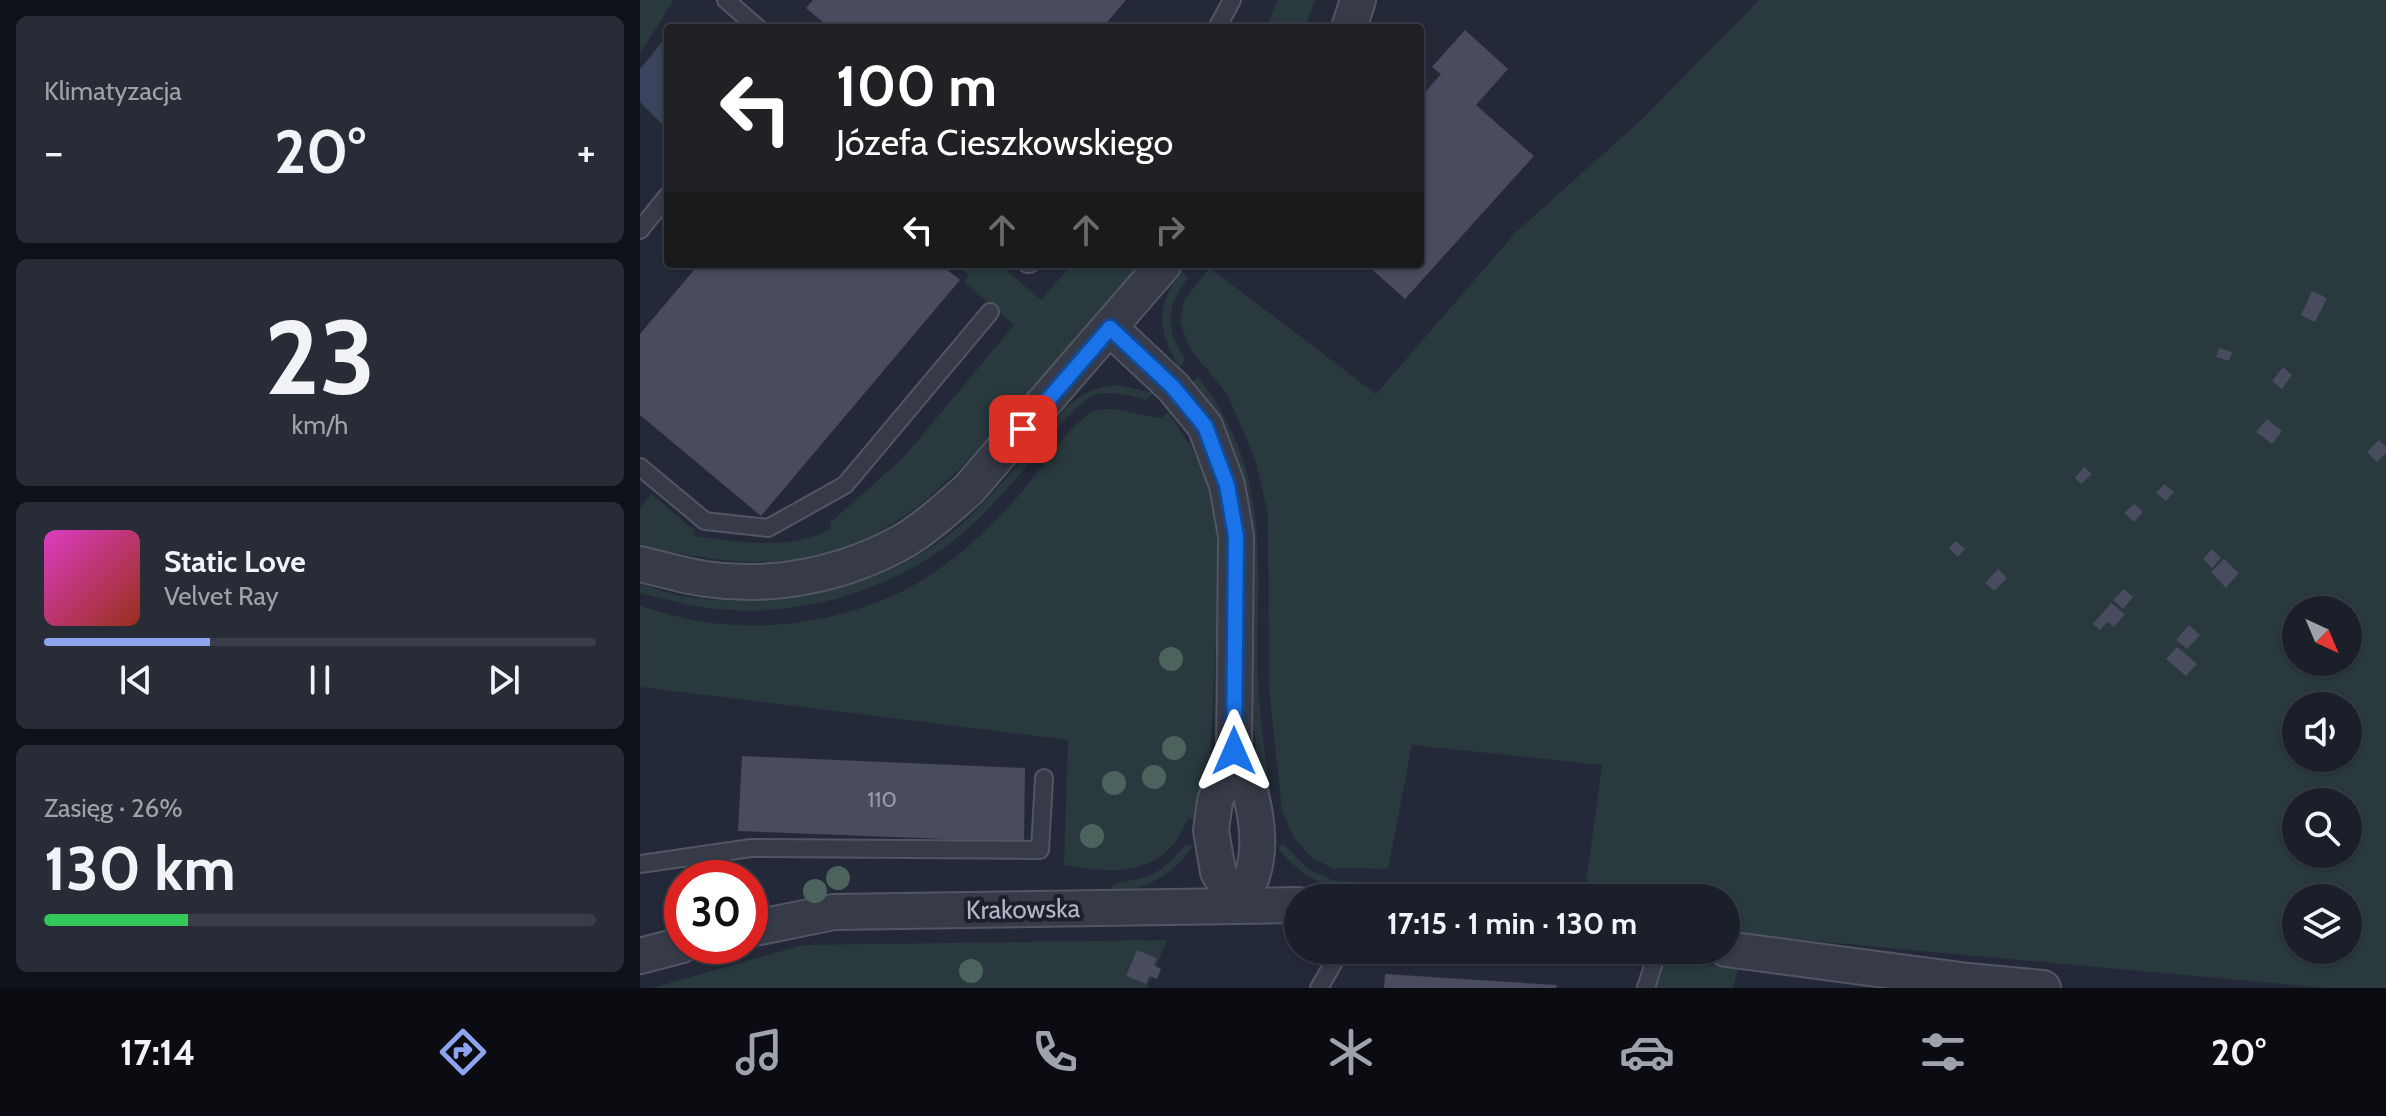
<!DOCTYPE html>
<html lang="pl">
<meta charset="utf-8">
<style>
:root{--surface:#1a1f2a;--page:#272c36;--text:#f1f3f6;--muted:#9fa2a8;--line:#383d47;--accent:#8da4ee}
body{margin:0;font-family:Cabin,sans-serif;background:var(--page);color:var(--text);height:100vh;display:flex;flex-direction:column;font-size:30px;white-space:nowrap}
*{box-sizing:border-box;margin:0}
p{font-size:26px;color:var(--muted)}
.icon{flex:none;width:44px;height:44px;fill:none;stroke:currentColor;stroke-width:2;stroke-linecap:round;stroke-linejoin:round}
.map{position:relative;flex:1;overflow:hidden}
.details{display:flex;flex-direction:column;gap:16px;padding:16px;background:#0e1117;width:640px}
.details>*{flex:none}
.banner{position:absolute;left:24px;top:24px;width:760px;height:244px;border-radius:8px;box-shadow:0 2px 6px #0004,0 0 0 2px var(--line);background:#202124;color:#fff;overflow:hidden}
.needle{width:52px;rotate:136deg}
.fabs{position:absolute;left:1642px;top:596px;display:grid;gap:16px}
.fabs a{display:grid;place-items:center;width:80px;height:80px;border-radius:50%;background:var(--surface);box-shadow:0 2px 6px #0004,0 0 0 2px var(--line);font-size:40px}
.speed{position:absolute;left:24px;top:860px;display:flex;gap:16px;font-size:40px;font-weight:700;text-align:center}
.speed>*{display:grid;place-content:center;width:104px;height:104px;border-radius:50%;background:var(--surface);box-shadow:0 2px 6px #0004,0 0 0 2px var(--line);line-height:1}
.speed .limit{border:12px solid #d22;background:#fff;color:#111}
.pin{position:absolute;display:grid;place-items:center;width:68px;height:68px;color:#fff;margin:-34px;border-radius:16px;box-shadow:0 4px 12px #0006}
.me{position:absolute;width:88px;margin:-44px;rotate:0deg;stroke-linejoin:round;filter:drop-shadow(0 0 6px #0008)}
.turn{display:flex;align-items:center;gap:28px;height:168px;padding:0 40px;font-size:36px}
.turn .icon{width:104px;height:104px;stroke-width:2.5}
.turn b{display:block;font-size:56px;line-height:68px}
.lanes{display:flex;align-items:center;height:76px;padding:0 40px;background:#0003;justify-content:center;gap:40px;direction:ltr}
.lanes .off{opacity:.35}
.big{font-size:60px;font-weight:800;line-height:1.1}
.details .tile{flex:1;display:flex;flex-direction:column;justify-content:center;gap:12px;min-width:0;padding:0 28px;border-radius:12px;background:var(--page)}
.details .dial{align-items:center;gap:0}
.dial b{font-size:104px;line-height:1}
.song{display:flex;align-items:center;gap:24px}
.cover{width:96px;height:96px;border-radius:12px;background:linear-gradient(135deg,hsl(310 70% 55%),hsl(10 70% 35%))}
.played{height:8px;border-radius:4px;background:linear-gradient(90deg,var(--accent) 30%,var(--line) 30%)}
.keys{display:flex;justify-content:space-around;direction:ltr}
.heat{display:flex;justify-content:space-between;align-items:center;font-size:44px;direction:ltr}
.charge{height:12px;border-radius:6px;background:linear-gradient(90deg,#34c759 26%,var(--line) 0)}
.trip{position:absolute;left:644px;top:884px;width:456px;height:80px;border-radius:40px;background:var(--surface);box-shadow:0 2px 6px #0004,0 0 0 2px var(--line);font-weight:800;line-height:80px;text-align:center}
.menu{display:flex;height:128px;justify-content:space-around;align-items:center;background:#0a0c11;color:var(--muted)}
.menu .icon{width:56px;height:56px}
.menu .current{color:var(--accent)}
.menu b{font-size:36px;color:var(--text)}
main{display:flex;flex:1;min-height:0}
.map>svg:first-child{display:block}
.green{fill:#29393d;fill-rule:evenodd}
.water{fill:#3a445f}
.building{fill:#484c5e}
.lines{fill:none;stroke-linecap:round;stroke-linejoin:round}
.lane-casing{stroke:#525663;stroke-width:20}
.street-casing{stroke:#525663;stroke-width:38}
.lane{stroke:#373b48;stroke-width:16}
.street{stroke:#373b48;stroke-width:34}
.tree{fill:#4b635c}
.route-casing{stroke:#114b97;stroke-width:20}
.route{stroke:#1a73e8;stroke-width:14}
.labels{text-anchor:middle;stroke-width:8;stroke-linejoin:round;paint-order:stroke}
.number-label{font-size:22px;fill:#989caa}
.street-label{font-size:26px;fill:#b2b6c4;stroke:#1c202d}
</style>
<main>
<section class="details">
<div class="tile"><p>Klimatyzacja</p>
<div class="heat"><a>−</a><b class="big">20°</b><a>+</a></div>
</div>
<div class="tile dial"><b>23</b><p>km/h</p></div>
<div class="tile">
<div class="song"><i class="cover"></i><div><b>Static Love</b><p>Velvet Ray</p></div></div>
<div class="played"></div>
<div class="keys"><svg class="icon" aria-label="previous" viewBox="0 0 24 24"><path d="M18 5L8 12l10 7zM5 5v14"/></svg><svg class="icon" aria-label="pause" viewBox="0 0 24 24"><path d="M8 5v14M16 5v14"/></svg><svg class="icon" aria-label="next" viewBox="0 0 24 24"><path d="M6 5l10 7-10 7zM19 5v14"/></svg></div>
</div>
<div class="tile"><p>Zasięg · 26%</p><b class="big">130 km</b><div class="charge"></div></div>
</section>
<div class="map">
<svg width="1746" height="988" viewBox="0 0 1746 988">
<rect width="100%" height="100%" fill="#232938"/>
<path class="green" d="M 0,0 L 34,0 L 0,53 Z
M 637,0 L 676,0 L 664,28 L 627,28 Z
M 1119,0 L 1746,0 L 1746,988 L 1686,988 L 1086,933 L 1086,898 L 944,898 L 962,765 L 772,745 L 748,869 L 692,868 L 671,857 L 654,838 L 642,811 L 629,688 L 628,515 L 616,462 L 599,421 L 587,394 L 550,349 L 540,322 L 544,301 L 569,268 L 565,264 L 736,394 L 876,232 L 1000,121 ZM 1656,610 L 1708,610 L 1708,662 L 1656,662 ZM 1656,706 L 1708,706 L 1708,758 L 1656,758 ZM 1656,802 L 1708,802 L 1708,854 L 1656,854 ZM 1656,898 L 1708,898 L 1708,950 L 1656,950 Z
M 316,264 L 359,264 L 401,300 L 432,264 L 503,264 C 458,317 414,370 366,420 C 305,485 256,541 163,558 C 107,568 54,557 0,545 L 0,508 L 11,494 L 55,531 L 54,536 C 101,542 148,551 191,529 L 190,523 L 264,457 L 374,325 L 324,282 L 329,275 Z
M 542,271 L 548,278 C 526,306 525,331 546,360 L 539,367 C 517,331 515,305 542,271 Z
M 558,377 C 635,476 615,564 618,680 C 620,729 628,778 636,826 L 628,829 C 610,753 612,674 611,597 C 610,552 611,505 597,462 C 587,433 571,407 553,382 Z
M 477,385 L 513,393 L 507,400 C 491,396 470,389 453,396 C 429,407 394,460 374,481 C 360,496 347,511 332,525 C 268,584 177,615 90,610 C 60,609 30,600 0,593 L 0,584 C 15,588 31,595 47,597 C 145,610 250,589 325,521 C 362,487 393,445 426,407 C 443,393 455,387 477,385 Z
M 473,409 L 521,418 L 528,412 L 552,448 L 569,490 L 576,530 L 579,580 L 567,823 L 548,818 C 526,876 477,875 424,865 L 428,740 L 0,687 L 0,606 C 21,612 43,619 65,622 C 145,634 236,615 302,567 C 333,545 361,516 386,487 C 404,466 429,423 455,411 C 460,409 468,409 473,409 Z
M 546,844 L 553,846 C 532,876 507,889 471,892 L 473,884 C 512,877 520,875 546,844 Z
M 644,844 L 668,869 L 692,880 L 765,886 L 765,895 C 708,890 676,895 637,847 Z
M 527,940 L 507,988 L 12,988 L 163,945 Z
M 1026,959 L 1098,969 L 1093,988 L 1017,988 Z"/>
<path class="water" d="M 28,35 L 28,130 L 0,102 L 0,69 Z"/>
<path class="building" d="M 173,0 L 486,0 L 462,28 L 190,28 L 166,8 Z
M 825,30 L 868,69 L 836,105 L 894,156 L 765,299 L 726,264 L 780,264 L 780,98 L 801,74 L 792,67 Z
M 59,264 L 300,264 L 320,280 L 121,516 L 0,415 L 0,334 Z
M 1672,291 L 1687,298 L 1675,322 L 1661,315 Z
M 1579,348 L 1592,352 L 1589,361 L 1576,357 Z
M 1643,367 L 1652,375 L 1642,389 L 1632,381 Z
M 1627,419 L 1642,431 L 1632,444 L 1616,432 Z
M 1739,440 L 1746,447 L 1746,453 L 1737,462 L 1727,452 Z
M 1444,467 L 1452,474 L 1441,484 L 1435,478 Z
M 1524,484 L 1534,492 L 1526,501 L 1516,493 Z
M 1494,504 L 1503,512 L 1494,522 L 1484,513 Z
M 1316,541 L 1325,549 L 1318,557 L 1309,548 Z
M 1572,549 L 1581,558 L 1572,568 L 1563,559 Z
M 1584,559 L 1599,573 L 1586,588 L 1571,572 Z
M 1358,569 L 1367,578 L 1354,591 L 1345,583 Z
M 1484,589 L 1493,597 L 1483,609 L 1473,600 Z
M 1471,603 L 1485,614 L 1474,627 L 1467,622 L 1460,630 L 1453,624 Z
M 1549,625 L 1560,635 L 1547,649 L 1536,640 Z
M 1537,647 L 1557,664 L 1546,676 L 1526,659 Z
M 102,756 L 385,768 L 384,842 L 98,831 Z
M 497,950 L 517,958 L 514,965 L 521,969 L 517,979 L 509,976 L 506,984 L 486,976 Z
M 745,974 L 917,985 L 916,988 L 744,988 Z"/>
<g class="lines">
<g class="lane-casing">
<path id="lane" d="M 86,0 L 118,28
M 577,28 L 592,0
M 0,230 L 28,195
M 387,264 L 390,264
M 0,467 L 65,521 L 128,528 L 205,485 L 350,312
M 0,864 L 111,848 L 400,850 L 404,778
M 679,988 L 701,950
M 1006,988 L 1018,950"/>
</g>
<g class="street-casing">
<path id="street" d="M 709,28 L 718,0
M 470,328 L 533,387 L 565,426 L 587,485 L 596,536 L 594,751 L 575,801 L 571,830 L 578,872 L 598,905
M 0,564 C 22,569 44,576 66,579 C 134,589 207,574 267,539 C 289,525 309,507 329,489 L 524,264
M 594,751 C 612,787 625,837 612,876 C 608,886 602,895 598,905
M 110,929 L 194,912 L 658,905
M 1086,949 L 1328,981 L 1403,988
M 0,956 L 42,945"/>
</g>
<use href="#lane" class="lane"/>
<use href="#street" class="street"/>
</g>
<g class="tree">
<circle cx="531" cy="659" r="12"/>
<circle cx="534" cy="748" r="12"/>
<circle cx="514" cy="777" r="12"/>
<circle cx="474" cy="783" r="12"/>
<circle cx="452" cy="836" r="12"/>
<circle cx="198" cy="878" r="12"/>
<circle cx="175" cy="891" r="12"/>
<circle cx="331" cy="971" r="12"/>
</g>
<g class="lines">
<g class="route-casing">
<path id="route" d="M 383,429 L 470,328 L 533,387 L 565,426 L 587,485 L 596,536 L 594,751"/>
</g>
<use href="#route" class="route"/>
</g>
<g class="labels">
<g class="number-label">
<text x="242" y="807">110</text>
</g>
<g class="street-label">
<text transform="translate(383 909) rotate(-1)" y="9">Krakowska</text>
</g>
</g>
</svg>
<div class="fabs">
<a><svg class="needle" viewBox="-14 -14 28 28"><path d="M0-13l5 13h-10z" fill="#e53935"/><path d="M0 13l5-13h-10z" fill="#9fa2a8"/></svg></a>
<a><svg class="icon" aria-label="sound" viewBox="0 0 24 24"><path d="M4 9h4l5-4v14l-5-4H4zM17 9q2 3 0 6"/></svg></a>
<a><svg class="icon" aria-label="search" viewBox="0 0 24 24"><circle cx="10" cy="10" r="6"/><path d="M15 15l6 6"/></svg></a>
<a><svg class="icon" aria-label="layers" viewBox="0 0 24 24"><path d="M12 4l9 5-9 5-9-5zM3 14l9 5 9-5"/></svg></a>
</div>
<div class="speed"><div class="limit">30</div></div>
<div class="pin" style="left:383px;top:429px;background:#d93025"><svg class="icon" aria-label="arrive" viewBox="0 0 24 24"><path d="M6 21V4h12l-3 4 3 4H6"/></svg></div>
<svg class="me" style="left:594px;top:751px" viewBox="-20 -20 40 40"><path d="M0-17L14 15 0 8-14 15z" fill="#1a73e8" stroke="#fff" stroke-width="4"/></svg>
<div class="trip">17:15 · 1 min · 130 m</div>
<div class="banner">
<div class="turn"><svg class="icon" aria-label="left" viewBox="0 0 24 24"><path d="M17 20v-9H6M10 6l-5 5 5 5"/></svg><div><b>100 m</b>Józefa Cieszkowskiego</div></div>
<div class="lanes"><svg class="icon" aria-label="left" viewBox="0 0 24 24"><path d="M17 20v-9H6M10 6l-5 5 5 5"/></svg><svg class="icon off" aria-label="ahead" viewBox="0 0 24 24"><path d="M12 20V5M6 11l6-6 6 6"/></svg><svg class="icon off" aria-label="ahead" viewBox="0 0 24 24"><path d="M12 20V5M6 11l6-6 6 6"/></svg><svg class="icon off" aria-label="right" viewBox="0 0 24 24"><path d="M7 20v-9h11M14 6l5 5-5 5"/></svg></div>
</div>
</div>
</main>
<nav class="menu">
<b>17:14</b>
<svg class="icon current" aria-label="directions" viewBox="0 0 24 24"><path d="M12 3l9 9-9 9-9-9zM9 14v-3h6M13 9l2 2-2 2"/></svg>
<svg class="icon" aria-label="music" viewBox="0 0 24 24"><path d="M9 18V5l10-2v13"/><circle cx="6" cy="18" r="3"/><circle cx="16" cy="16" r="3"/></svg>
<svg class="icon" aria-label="phone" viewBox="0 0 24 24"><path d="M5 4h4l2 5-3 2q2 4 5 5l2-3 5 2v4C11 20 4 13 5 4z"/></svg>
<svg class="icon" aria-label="climate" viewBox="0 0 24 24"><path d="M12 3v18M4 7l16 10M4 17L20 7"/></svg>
<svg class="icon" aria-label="car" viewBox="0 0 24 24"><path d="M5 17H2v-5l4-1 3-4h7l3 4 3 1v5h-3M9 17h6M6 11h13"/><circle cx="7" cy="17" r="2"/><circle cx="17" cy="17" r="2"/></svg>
<svg class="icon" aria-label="filters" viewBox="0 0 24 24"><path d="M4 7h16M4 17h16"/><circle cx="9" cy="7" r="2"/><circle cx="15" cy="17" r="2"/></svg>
<b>20°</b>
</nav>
